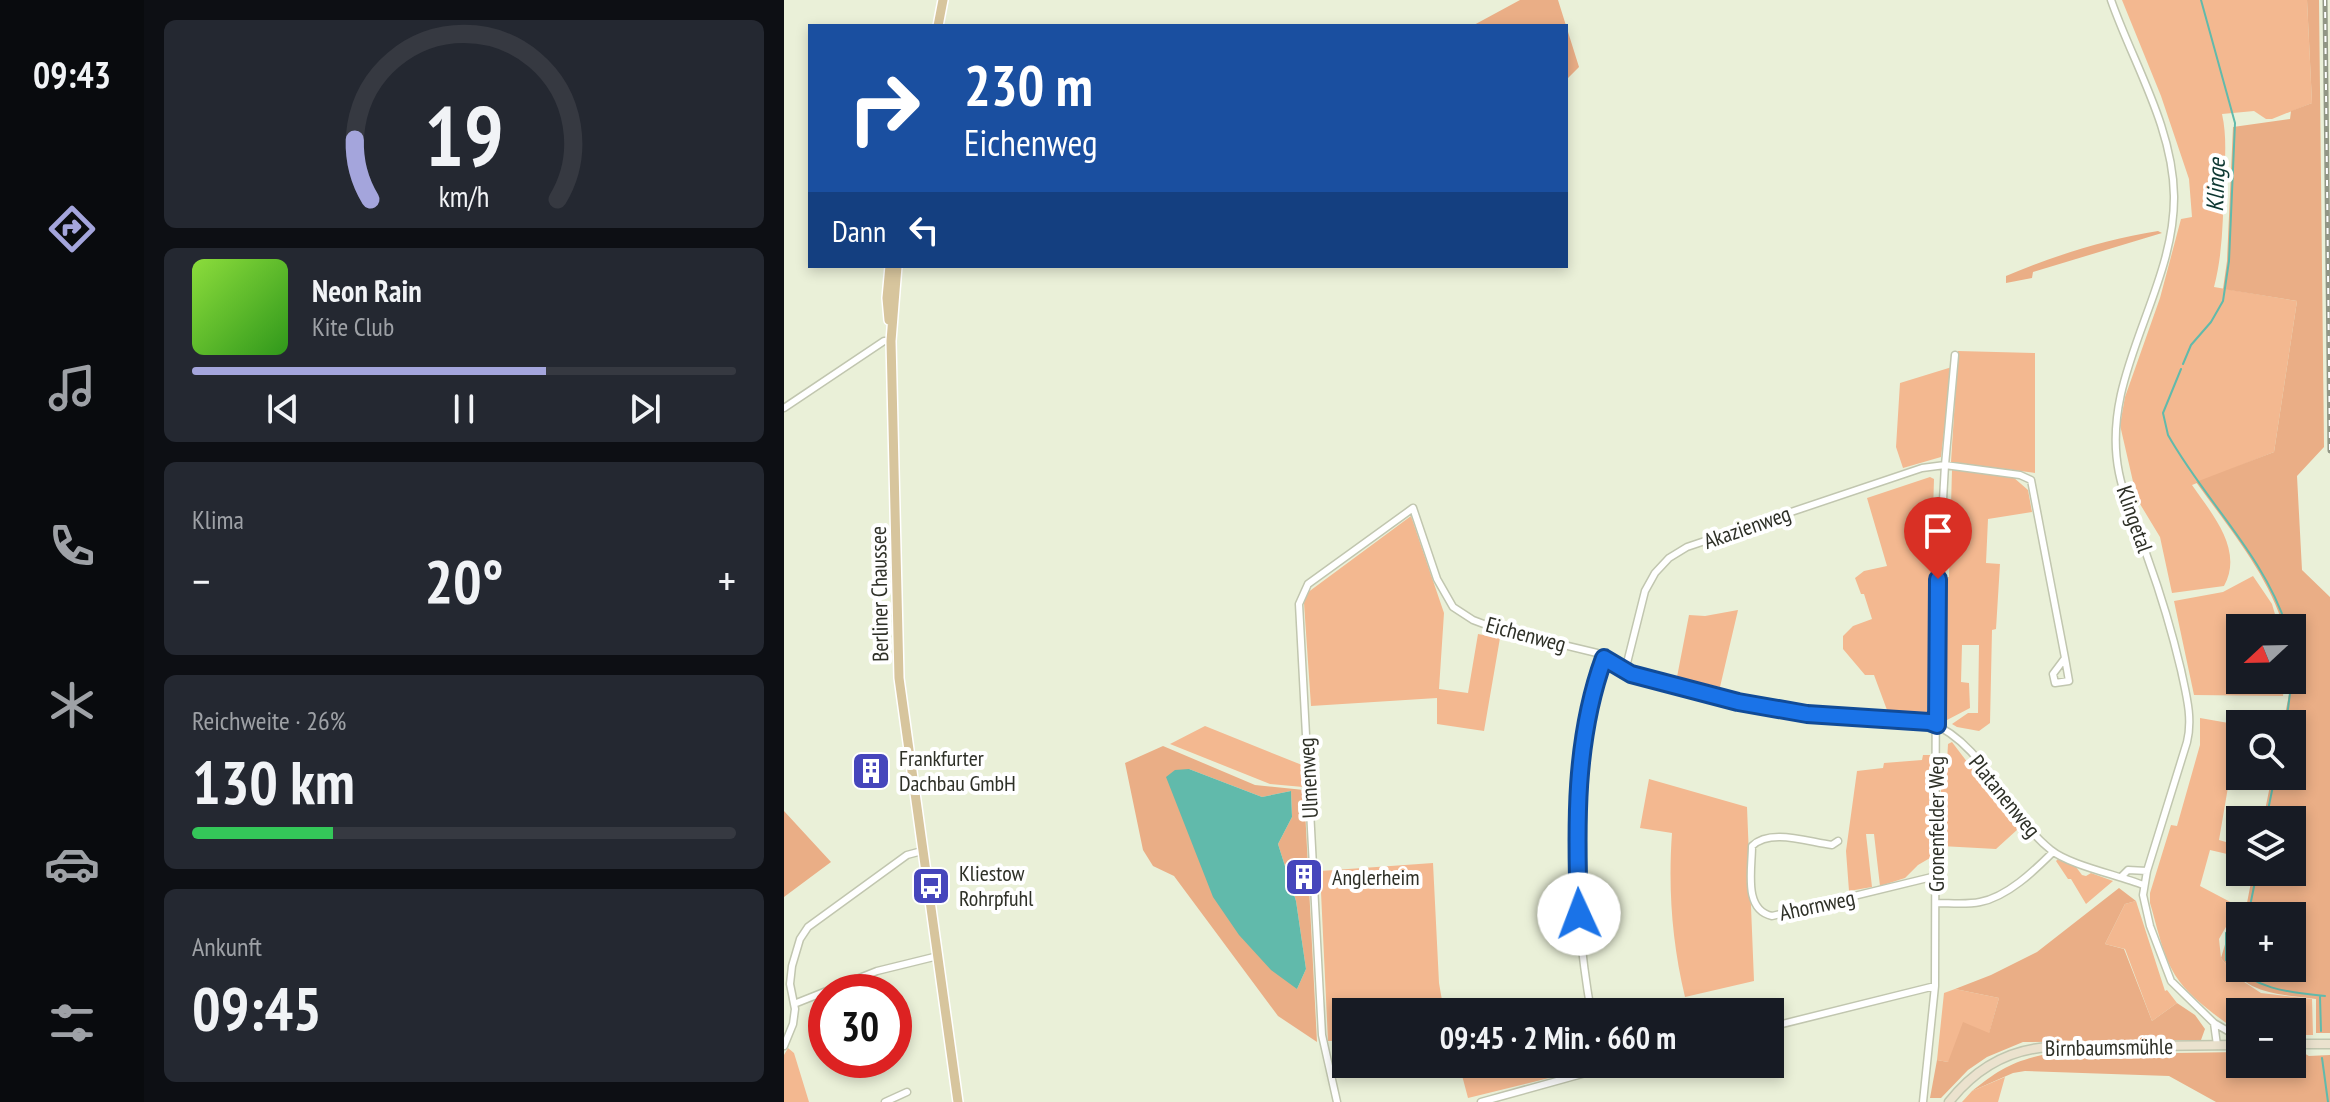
<!DOCTYPE html>
<html lang="de">
<meta charset="utf-8">
<style>
:root{--surface:#171b24;--page:#242831;--text:#f1f3f6;--muted:#9ea1a6;--line:#363941;--accent:#a4a5dc}
body{margin:0;font-family:"PT Sans Narrow",sans-serif;background:var(--page);color:var(--text);height:100vh;display:flex;flex-direction:column;font-size:30px;white-space:nowrap}
*{box-sizing:border-box;margin:0}
p{font-size:26px;color:var(--muted)}
.icon{flex:none;width:44px;height:44px;fill:none;stroke:currentColor;stroke-width:2;stroke-linecap:round;stroke-linejoin:round}
.map{position:relative;flex:1;overflow:hidden}
.panel{display:flex;flex-direction:column;gap:20px;padding:20px;background:#0d0f14;width:640px}
.panel>*{flex:none}
.banner{position:absolute;left:24px;top:24px;width:760px;height:244px;border-radius:0px;box-shadow:0 4px 12px #0003;background:#1a4fa0;color:#fff;overflow:hidden}
.needle{width:52px;rotate:248deg}
.controls{position:absolute;left:1442px;top:614px;display:grid;gap:16px}
.controls a{display:grid;place-items:center;width:80px;height:80px;border-radius:0px;background:var(--surface);box-shadow:0 4px 12px #0003;font-size:40px}
.speed{position:absolute;left:24px;top:974px;display:flex;gap:16px;font-size:40px;font-weight:700;text-align:center}
.speed>*{display:grid;place-content:center;width:104px;height:104px;border-radius:50%;background:var(--surface);box-shadow:0 4px 12px #0003;line-height:1}
.speed .limit{border:12px solid #d22;background:#fff;color:#111}
.pin{position:absolute;display:grid;place-items:center;width:68px;height:68px;color:#fff;margin:-82px -34px;border-radius:50% 50% 50% 0;rotate:-45deg;box-shadow:0 0 8px #0007}
.pin .icon{rotate:45deg}
.me{position:absolute;width:88px;margin:-44px;rotate:358deg;stroke-linejoin:round;filter:drop-shadow(0 0 6px #0008)}
.turn{display:flex;align-items:center;gap:28px;height:168px;padding:0 24px;font-size:36px}
.turn .icon{width:104px;height:104px;stroke-width:2.5}
.turn b{display:block;font-size:56px;line-height:68px}
.then{display:flex;align-items:center;height:76px;padding:0 24px;background:#0003;gap:16px;font-size:30px}
.big{font-size:60px;font-weight:800;line-height:1.1}
.panel .widget{flex:1;display:flex;flex-direction:column;justify-content:center;gap:12px;min-width:0;padding:0 28px;border-radius:12px;background:var(--page)}
.panel .dial{align-items:center;gap:0}
.dial svg{height:208px;overflow:visible;fill:none;stroke:var(--line);stroke-width:7;stroke-linecap:round;text-anchor:middle}
.dial text{fill:var(--text);stroke:none}
.song{display:flex;align-items:center;gap:24px}
.cover{width:96px;height:96px;border-radius:12px;background:linear-gradient(135deg,hsl(90 70% 55%),hsl(110 70% 35%))}
.played{height:8px;border-radius:4px;background:linear-gradient(90deg,var(--accent) 65%,var(--line) 65%)}
.keys{display:flex;justify-content:space-around;direction:ltr}
.heat{display:flex;justify-content:space-between;align-items:center;font-size:44px;direction:ltr}
.charge{height:12px;border-radius:6px;background:linear-gradient(90deg,#34c759 26%,var(--line) 0)}
.trip{position:absolute;left:548px;top:998px;width:452px;height:80px;border-radius:0px;background:var(--surface);box-shadow:0 4px 12px #0003;font-weight:800;line-height:80px;text-align:center}
main{display:flex;flex:1;min-height:0}
.menu{display:flex;flex-direction:column;width:144px;justify-content:space-around;align-items:center;background:#090b0e;color:var(--muted)}
.menu .icon{width:56px;height:56px}
.menu .on{color:var(--accent)}
.menu b{font-size:36px;color:var(--text)}
.map>svg:first-child{display:block}
.green{fill:#f3b890}
.forest{fill:#eaae86;fill-rule:evenodd}
.water{fill:#61baab}
.lines{fill:none;stroke-linecap:round;stroke-linejoin:round}
.stream{stroke:#61baab;stroke-width:2}
.street-casing{stroke:#c1c6af;stroke-width:9}
.secondary-casing{stroke:#c1c6af;stroke-width:11}
.primary-casing{stroke:#fff;stroke-width:12}
.street{stroke:#fff;stroke-width:6}
.secondary{stroke:#ebe2ce;stroke-width:8}
.primary{stroke:#d7c59d;stroke-width:9}
.rail-casing{stroke:#929786;stroke-width:5}
.rail{stroke:#fff;stroke-width:2;stroke-dasharray:6;stroke-linecap:butt}
.route-casing{stroke:#114b97;stroke-width:20}
.route{stroke:#1a73e8;stroke-width:14}
.labels{text-anchor:middle;stroke-width:8;stroke-linejoin:round;paint-order:stroke}
.street-label{font-size:22px;fill:#2e3027;stroke:#fff}
.poi-label{font-size:22px;fill:#2e3027;stroke:#fff;text-anchor:start}
.water-label{font-size:24px;font-style:italic;fill:#0c3731;stroke:#fff}
</style>
<main>
<nav class="menu">
<b>09:43</b>
<svg class="icon on" aria-label="directions" viewBox="0 0 24 24"><path d="M12 3l9 9-9 9-9-9zM9 14v-3h6M13 9l2 2-2 2"/></svg>
<svg class="icon" aria-label="music" viewBox="0 0 24 24"><path d="M9 18V5l10-2v13"/><circle cx="6" cy="18" r="3"/><circle cx="16" cy="16" r="3"/></svg>
<svg class="icon" aria-label="phone" viewBox="0 0 24 24"><path d="M5 4h4l2 5-3 2q2 4 5 5l2-3 5 2v4C11 20 4 13 5 4z"/></svg>
<svg class="icon" aria-label="climate" viewBox="0 0 24 24"><path d="M12 3v18M4 7l16 10M4 17L20 7"/></svg>
<svg class="icon" aria-label="car" viewBox="0 0 24 24"><path d="M5 17H2v-5l4-1 3-4h7l3 4 3 1v5h-3M9 17h6M6 11h13"/><circle cx="7" cy="17" r="2"/><circle cx="17" cy="17" r="2"/></svg>
<svg class="icon" aria-label="filters" viewBox="0 0 24 24"><path d="M4 7h16M4 17h16"/><circle cx="9" cy="7" r="2"/><circle cx="15" cy="17" r="2"/></svg>
</nav>
<section class="panel">
<div class="widget dial"><svg viewBox="0 0 100 80">
<path d="M14 69A42 42 0 1 1 86 69"/>
<path d="M14 69A42 42 0 0 1 8 46" stroke="#a4a5dc"/>
<text x="50" y="56" font-size="32" font-weight="700">19</text>
<text x="50" y="72" font-size="11">km/h</text>
</svg></div>
<div class="widget">
<div class="song"><i class="cover"></i><div><b>Neon Rain</b><p>Kite Club</p></div></div>
<div class="played"></div>
<div class="keys"><svg class="icon" aria-label="previous" viewBox="0 0 24 24"><path d="M18 5L8 12l10 7zM5 5v14"/></svg><svg class="icon" aria-label="pause" viewBox="0 0 24 24"><path d="M8 5v14M16 5v14"/></svg><svg class="icon" aria-label="next" viewBox="0 0 24 24"><path d="M6 5l10 7-10 7zM19 5v14"/></svg></div>
</div>
<div class="widget"><p>Klima</p>
<div class="heat"><a>−</a><b class="big">20°</b><a>+</a></div>
</div>
<div class="widget"><p>Reichweite · 26%</p><b class="big">130 km</b><div class="charge"></div></div>
<div class="widget"><p>Ankunft</p><b class="big">09:45</b></div>
</section>
<div class="map">
<svg width="1546" height="1102" viewBox="0 0 1546 1102">
<rect width="100%" height="100%" fill="#eaf0d8"/>
<path class="green" d="M 1338,0 L 1523,0 L 1528,103 L 1488,119 L 1482,119 L 1470,111 L 1438,114 C 1443,136 1441,159 1440,182 C 1439,217 1439,253 1430,287 L 1513,301 L 1490,452 L 1408,485 C 1428,514 1460,550 1440,586 L 1388,593 L 1376,537 L 1353,499 L 1336,425 L 1341,397 L 1376,298 L 1397,219 L 1408,217 L 1405,179 L 1377,96 Z
M 1174,351 L 1251,353 L 1251,473 L 1167,462 Z
M 1168,367 L 1157,457 L 1119,468 L 1112,447 L 1116,383 Z
M 1168,470 L 1229,477 L 1244,490 L 1248,512 L 1204,519 L 1202,563 L 1216,564 L 1212,629 L 1208,630 L 1206,723 L 1195,731 L 1173,727 L 1168,724 L 1184,713 L 1194,713 L 1195,645 L 1178,645 L 1177,682 L 1185,683 L 1186,708 L 1163,720 L 1160,717 L 1157,629 L 1159,577 L 1165,577 Z
M 1146,477 L 1150,479 L 1143,713 L 1103,710 L 1090,675 L 1081,675 L 1059,649 L 1059,636 L 1069,626 L 1088,619 L 1080,594 L 1077,594 L 1071,578 L 1080,571 L 1103,566 L 1083,498 Z
M 627,516 L 660,613 L 655,689 L 684,693 L 694,634 L 716,638 L 700,731 L 653,724 L 653,698 L 527,706 L 520,603 L 523,593 Z
M 1469,576 L 1488,604 L 1495,628 L 1456,628 L 1456,680 L 1501,680 L 1499,696 L 1410,695 L 1390,601 L 1439,592 Z
M 954,610 L 936,687 L 893,677 L 905,615 L 921,616 Z
M 1416,718 L 1456,725 L 1456,753 L 1450,752 L 1435,840 L 1456,846 L 1456,857 L 1426,850 L 1416,886 L 1454,906 L 1435,939 L 1437,958 L 1451,976 L 1477,993 L 1528,999 L 1529,1035 L 1508,1035 L 1508,1012 L 1456,1012 L 1456,1032 L 1452,1030 C 1431,1015 1405,997 1391,975 C 1378,954 1373,926 1366,903 L 1366,893 L 1387,825 L 1393,826 L 1416,745 Z
M 421,726 L 518,765 L 519,787 L 486,784 L 386,744 Z
M 1168,742 L 1234,829 L 1212,849 L 1157,846 L 1157,780 L 1162,780 L 1164,744 Z
M 1139,755 L 1149,755 L 1146,858 L 1134,865 L 1121,878 L 1096,886 L 1090,834 L 1082,834 L 1088,887 L 1065,891 L 1062,851 L 1073,771 L 1099,768 L 1100,763 L 1138,760 Z
M 865,779 L 963,807 L 970,981 L 901,997 C 888,942 884,889 888,833 L 856,828 Z
M 1274,859 L 1292,867 L 1298,875 L 1302,876 L 1307,873 L 1329,881 L 1302,904 L 1287,879 L 1284,879 L 1272,861 Z
M 649,863 L 655,983 L 660,1012 L 562,1012 L 562,1041 L 544,1041 L 536,871 Z
M 1352,901 L 1381,991 L 1383,990 L 1393,1003 L 1368,1021 L 1341,949 L 1321,944 L 1341,904 Z
M 1171,989 L 1215,998 L 1205,1034 L 1164,1062 L 1153,1060 L 1160,993 Z
M 4,1048 L 10,1053 L 25,1102 L 0,1102 L 0,1055 Z
M 675,1064 L 774,1064 L 777,1075 L 684,1098 Z
M 1221,1077 L 1214,1102 L 1178,1102 L 1188,1091 Z"/>
<path class="forest" d="M 736,0 L 774,0 L 795,67 L 782,80 L 782,26 L 688,26 Z
M 1523,0 L 1535,0 L 1540,447 L 1513,476 L 1518,570 L 1546,597 L 1546,1033 L 1532,1033 L 1532,999 C 1488,993 1465,995 1437,958 L 1445,931 L 1456,916 L 1456,968 L 1508,968 L 1508,916 L 1456,916 L 1462,908 L 1469,872 L 1508,872 L 1508,820 L 1479,820 L 1488,776 L 1508,776 L 1508,724 L 1499,724 L 1508,680 L 1508,628 L 1500,628 C 1484,574 1445,528 1412,482 L 1490,452 L 1513,301 L 1439,289 L 1443,261 L 1449,127 L 1506,119 L 1507,111 L 1528,103 Z
M 1374,231 L 1378,233 L 1249,272 L 1248,278 L 1222,283 L 1222,276 C 1272,255 1320,240 1374,231 Z
M 379,746 L 471,785 L 520,790 L 533,1042 L 494,1016 L 390,876 L 369,866 L 359,850 L 341,763 ZM 405,769 L 478,797 L 507,791 L 508,817 L 494,844 L 512,901 L 522,969 L 513,989 Z
M 0,811 L 47,862 L 0,897 Z
M 1335,888 L 1352,901 L 1341,904 L 1321,944 L 1340,949 L 1368,1021 L 1393,1003 L 1411,1015 L 1421,1029 L 1417,1040 L 1239,1042 L 1203,1057 L 1184,1070 L 1157,1098 L 1146,1098 L 1153,1060 L 1164,1062 L 1179,1022 L 1205,1033 L 1215,998 L 1171,989 L 1207,975 L 1253,952 Z
M 1508,1051 L 1516,1051 L 1525,1056 L 1546,1055 L 1546,1102 L 1432,1102 L 1385,1076 L 1241,1071 L 1229,1073 L 1188,1091 C 1213,1071 1227,1062 1258,1055 L 1456,1052 L 1456,1064 L 1508,1064 Z"/>
<path class="water" d="M 405,769 L 478,797 L 507,791 L 508,817 L 494,844 L 512,901 L 522,969 L 513,989 L 487,970 L 455,935 L 429,897 L 382,777 L 391,770 Z"/>
<g class="lines">
<path class="stream" d="M 1399,364 L 1407,345 L 1427,322 L 1439,301 L 1445,261 L 1451,123 L 1417,0
M 1397,369 L 1379,413 L 1384,435 C 1421,501 1480,555 1503,628
M 1502,724 L 1508,678
M 1482,820 L 1491,776
M 1460,916 L 1465,911 L 1473,872
M 1456,919 L 1442,933 L 1442,960 C 1472,989 1500,992 1541,996
M 1536,997 L 1537,1031
M 1538,1058 L 1544,1102"/>
<g class="street-casing">
<path id="street" d="M 1327,0 C 1349,63 1389,127 1390,196 C 1391,292 1315,376 1335,473 C 1341,503 1354,530 1364,559 C 1377,595 1388,632 1397,670 C 1402,694 1409,718 1403,742 L 1363,871 L 1359,895 L 1366,926 L 1387,981 L 1430,1023 L 1456,1038
M 0,408 L 100,341 L 107,341
M 841,671 L 861,591 L 871,573 L 885,558 L 903,547 L 1138,468 L 1161,465 L 1236,475 L 1247,480 L 1281,658 L 1269,674 L 1271,683 L 1285,681 L 1281,658
M 1054,841 L 1048,845 C 1024,842 986,828 968,846 C 968,869 959,910 988,916 L 1152,876
M 1338,876 L 1344,870 L 1363,871
M 1152,903 C 1166,903 1182,905 1196,902 C 1223,897 1250,871 1269,852
M 10,1004 L 93,971 L 154,956
M 807,1012 C 788,900 781,766 820,658
M 1430,1023 L 1433,1045
M 986,1027 L 1151,986
M 0,1046 L 9,1024 L 11,1009 L 6,984 L 8,966 L 16,939 L 24,927 L 123,855 L 138,851
M 101,1102 L 123,1092
M 553,1102 L 538,1035 L 515,604 L 524,584 L 629,508 L 653,579 L 669,607 L 689,620 L 713,629 L 813,653 L 847,674 L 954,702 L 1023,714 L 1145,722 C 1202,744 1221,814 1267,850 C 1285,865 1334,875 1359,885
M 697,1102 L 834,1064
M 1139,1102 L 1151,986 L 1152,624 L 1161,465 L 1171,355"/>
</g>
<g class="secondary-casing">
<path id="secondary" d="M 1508,1044 L 1546,1044
M 1165,1102 C 1191,1069 1225,1049 1266,1047 L 1456,1045"/>
</g>
<g class="primary-casing">
<path id="primary" d="M 154,26 L 159,0
M 113,266 L 107,341 L 115,678 L 174,1102
M 105,320 L 103,298 L 106,266"/>
</g>
<use href="#street" class="street"/>
<use href="#secondary" class="secondary"/>
<use href="#primary" class="primary"/>
<g class="rail-casing">
<path id="rail" d="M 1541,0 L 1546,451"/>
</g>
<use href="#rail" class="rail"/>
</g>
<g class="lines">
<g class="route-casing">
<path id="route" d="M 795,914 C 792,828 790,740 820,658 L 847,674 L 954,702 L 1023,714 L 1145,722 L 1153,725 L 1154,579"/>
</g>
<use href="#route" class="route"/>
</g>
<defs>
<g id="building-square" transform="scale(2)"><rect x="-9" y="-9" width="18" height="18" rx="4" fill="#4646bc" stroke="#fff"/><path d="M-4-6H4V6H1V3H-1V6H-4ZM-2.5-4.3h1.7v1.8h-1.7ZM.8-4.3h1.7v1.8H.8ZM-2.5-1h1.7V.8h-1.7ZM.8-1h1.7V.8H.8Z" fill="#fff"/></g>
<g id="bus-square" transform="scale(2)"><rect x="-9" y="-9" width="18" height="18" rx="4" fill="#4646bc" stroke="#fff"/><path d="M-5-6H5V4H4V6H2V4H-2V6H-4V4H-5ZM-3.5-4V0h7V-4ZM-3.5 1.2v1.5H-2V1.2ZM2 1.2v1.5H3.5V1.2Z" fill="#fff"/></g>
</defs>
<g fill-rule="evenodd">
<use href="#building-square" x="87" y="771"/>
<use href="#building-square" x="520" y="877"/>
<use href="#bus-square" x="147" y="886"/>
</g>
<g class="labels">
<g class="street-label">
<text transform="translate(1351 519) rotate(71)" y="8">Klingetal</text>
<text transform="translate(963 527) rotate(-19)" y="8">Akazienweg</text>
<text transform="translate(95 594) rotate(-91)" y="8">Berliner Chaussee</text>
<text transform="translate(742 634) rotate(15)" y="8">Eichenweg</text>
<text transform="translate(524 778) rotate(-93)" y="8">Ulmenweg</text>
<text transform="translate(1221 796) rotate(51)" y="8">Platanenweg</text>
<text transform="translate(1152 824) rotate(-90)" y="8">Gronenfelder Weg</text>
<text transform="translate(1033 905) rotate(-12)" y="8">Ahornweg</text>
<text transform="translate(1325 1047) rotate(-1)" y="8">Birnbaumsmühle</text>
</g>
<g class="poi-label">
<text x="115" y="766">Frankfurter<tspan x="115" dy="25">Dachbau GmbH</tspan></text>
<text x="175" y="881">Kliestow<tspan x="175" dy="25">Rohrpfuhl</tspan></text>
<text x="548" y="885">Anglerheim</text>
</g>
<g class="water-label">
<text transform="translate(1432 185) rotate(-88)" y="8">Klinge</text>
</g>
</g>
</svg>
<div class="controls">
<a><svg class="needle" viewBox="-14 -14 28 28"><path d="M0-13l5 13h-10z" fill="#e53935"/><path d="M0 13l5-13h-10z" fill="#9ea1a6"/></svg></a>
<a><svg class="icon" aria-label="search" viewBox="0 0 24 24"><circle cx="10" cy="10" r="6"/><path d="M15 15l6 6"/></svg></a>
<a><svg class="icon" aria-label="layers" viewBox="0 0 24 24"><path d="M12 4l9 5-9 5-9-5zM3 14l9 5 9-5"/></svg></a>
<a>+</a>
<a>−</a>
</div>
<div class="speed"><div class="limit">30</div></div>
<div class="pin" style="left:1154px;top:579px;background:#d93025"><svg class="icon" aria-label="arrive" viewBox="0 0 24 24"><path d="M6 21V4h12l-3 4 3 4H6"/></svg></div>
<svg class="me" style="left:795px;top:914px" viewBox="-20 -20 40 40"><circle r="19" fill="#fff"/><path d="M0-13L10 11 0 6-10 11z" fill="#1a73e8"/></svg>
<div class="trip">09:45 · 2 Min. · 660 m</div>
<div class="banner">
<div class="turn"><svg class="icon" aria-label="right" viewBox="0 0 24 24"><path d="M7 20v-9h11M14 6l5 5-5 5"/></svg><div><b>230 m</b>Eichenweg</div></div>
<div class="then">Dann<svg class="icon" aria-label="left" viewBox="0 0 24 24"><path d="M17 20v-9H6M10 6l-5 5 5 5"/></svg></div>
</div>
</div>
</main>
